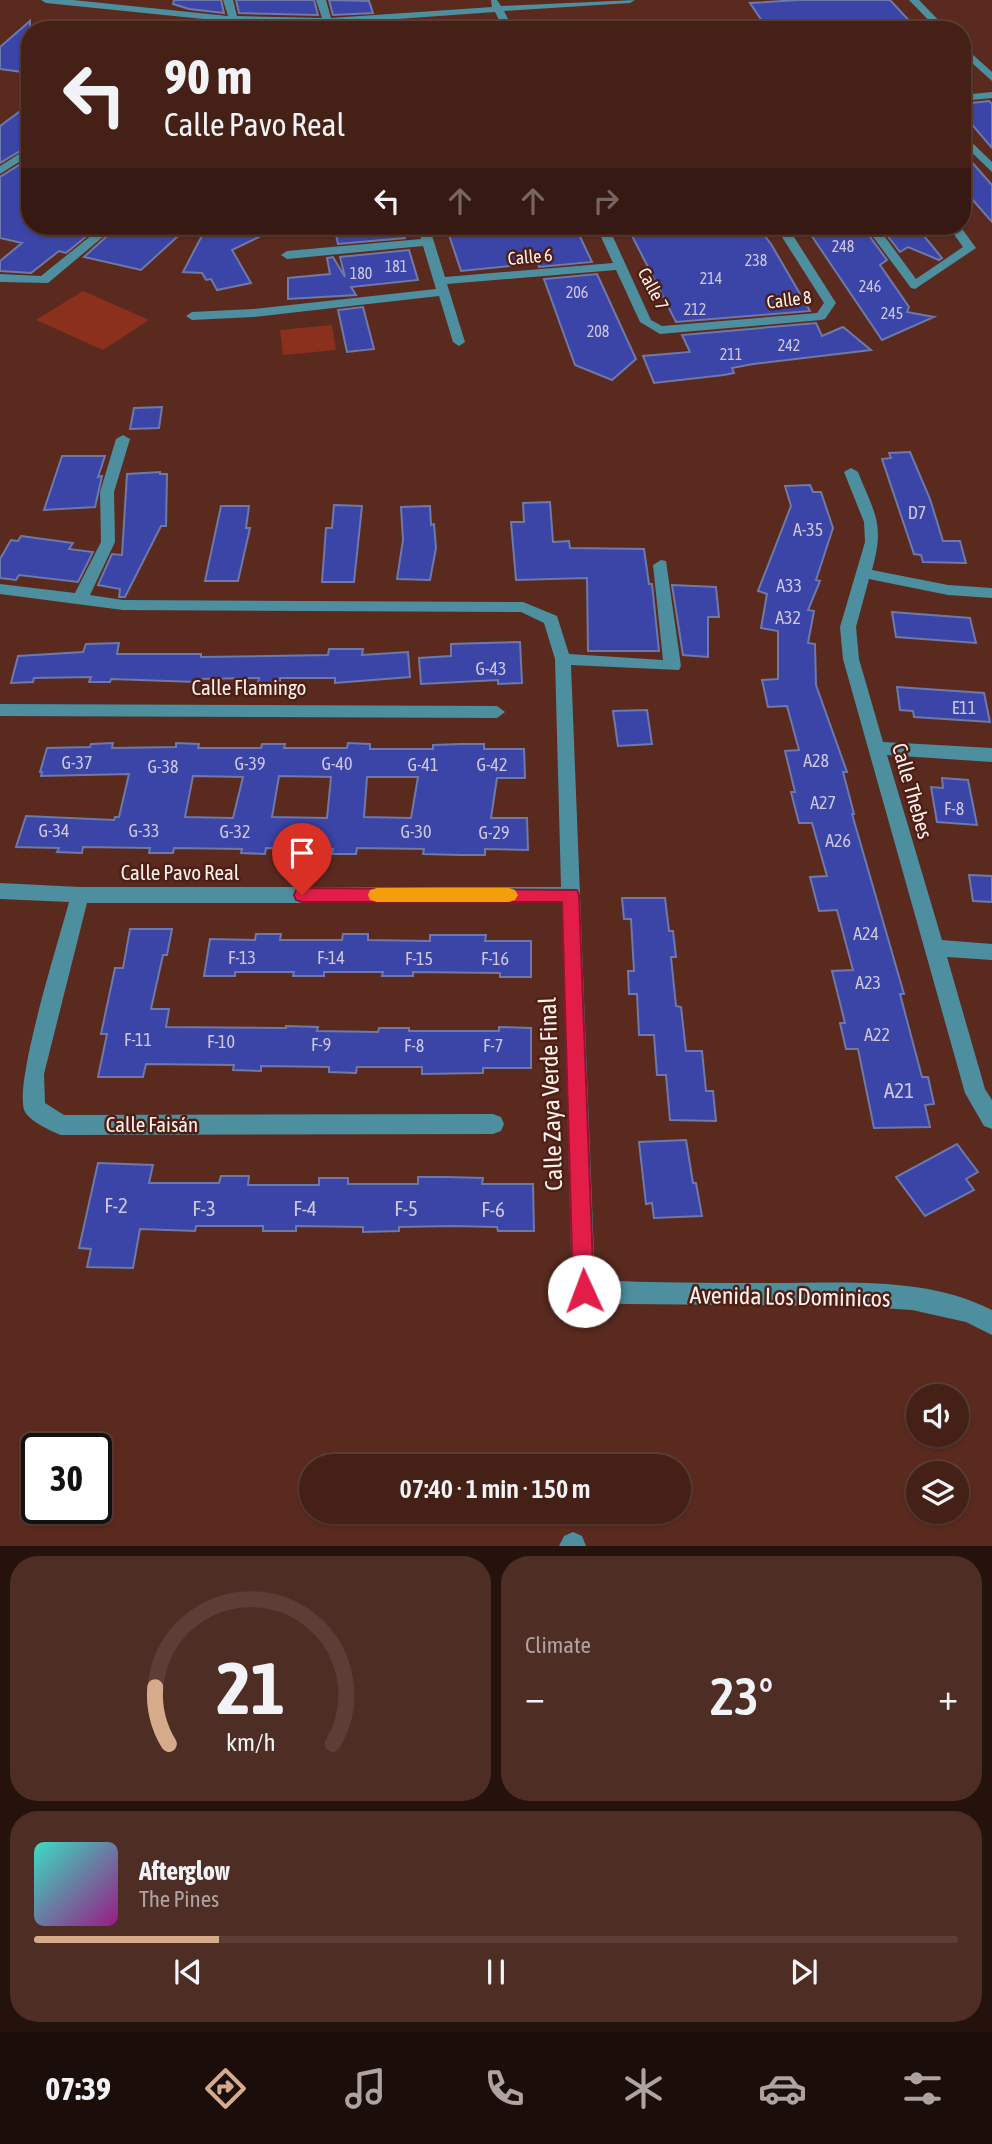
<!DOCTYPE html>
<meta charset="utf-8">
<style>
:root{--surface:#442017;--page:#4e2d24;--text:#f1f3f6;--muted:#afa3a1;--line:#5c3e36;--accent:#d6ab8b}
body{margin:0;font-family:"Asap Condensed",sans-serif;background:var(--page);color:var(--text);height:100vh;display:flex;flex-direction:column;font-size:26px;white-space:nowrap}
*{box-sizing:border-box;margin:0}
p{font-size:23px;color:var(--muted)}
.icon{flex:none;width:38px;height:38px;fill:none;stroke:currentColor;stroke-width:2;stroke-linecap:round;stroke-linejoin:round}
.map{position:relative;height:1546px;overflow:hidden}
.sheet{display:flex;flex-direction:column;gap:10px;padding:10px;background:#25120d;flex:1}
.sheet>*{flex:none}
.banner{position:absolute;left:21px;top:21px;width:950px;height:214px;border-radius:28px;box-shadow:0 2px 5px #0004,0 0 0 2px var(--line);background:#442017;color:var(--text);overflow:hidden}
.tools{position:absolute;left:906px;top:1384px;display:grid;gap:14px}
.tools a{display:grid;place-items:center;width:63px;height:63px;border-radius:50%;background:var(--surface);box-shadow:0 2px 5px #0004,0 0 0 2px var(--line);font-size:35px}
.speed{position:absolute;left:21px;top:1433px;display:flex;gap:14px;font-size:35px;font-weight:700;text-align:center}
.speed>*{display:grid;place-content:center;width:91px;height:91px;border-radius:50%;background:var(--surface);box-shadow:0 2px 5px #0004,0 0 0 2px var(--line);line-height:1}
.speed .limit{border:4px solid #111;border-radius:10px;background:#fff;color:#111}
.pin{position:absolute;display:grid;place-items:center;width:60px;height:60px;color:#fff;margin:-72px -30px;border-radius:50% 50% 50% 0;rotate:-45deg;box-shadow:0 0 7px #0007}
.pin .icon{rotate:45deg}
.me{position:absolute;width:77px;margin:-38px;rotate:358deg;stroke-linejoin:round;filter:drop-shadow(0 0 5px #0008)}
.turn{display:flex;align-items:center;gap:24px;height:147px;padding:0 28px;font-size:32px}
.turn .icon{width:91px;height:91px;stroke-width:2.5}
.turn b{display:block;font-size:49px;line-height:60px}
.lanes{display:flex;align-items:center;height:66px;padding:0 28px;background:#0003;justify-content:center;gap:35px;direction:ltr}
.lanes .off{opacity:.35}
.big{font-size:52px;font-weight:600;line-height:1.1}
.sheet .card{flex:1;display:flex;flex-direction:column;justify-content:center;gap:10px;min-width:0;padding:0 24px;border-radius:28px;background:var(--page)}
.sheet .dial{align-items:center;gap:0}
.dial svg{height:182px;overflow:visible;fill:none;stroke:var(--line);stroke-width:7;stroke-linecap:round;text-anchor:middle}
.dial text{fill:var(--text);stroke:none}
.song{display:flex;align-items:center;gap:21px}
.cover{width:84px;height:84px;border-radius:10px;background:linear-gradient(135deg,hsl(170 70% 55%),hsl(310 70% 35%))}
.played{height:7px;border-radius:4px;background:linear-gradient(90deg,var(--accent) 20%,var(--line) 20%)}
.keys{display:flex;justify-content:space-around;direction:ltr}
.heat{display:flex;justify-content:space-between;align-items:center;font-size:38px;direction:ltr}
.sheet .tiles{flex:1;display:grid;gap:10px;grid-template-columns:1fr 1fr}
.card:last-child{grid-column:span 2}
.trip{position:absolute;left:299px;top:1454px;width:392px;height:70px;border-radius:35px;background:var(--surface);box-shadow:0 2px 5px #0004,0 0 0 2px var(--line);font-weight:600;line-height:70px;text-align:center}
.dock{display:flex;height:112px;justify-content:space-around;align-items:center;background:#1b0d09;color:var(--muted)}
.dock .icon{width:49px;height:49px}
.dock .active{color:var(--accent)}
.dock b{font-size:32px;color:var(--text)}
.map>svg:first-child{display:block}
.green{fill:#8a301c}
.building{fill:#3b45a8;stroke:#6e79a9;stroke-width:2;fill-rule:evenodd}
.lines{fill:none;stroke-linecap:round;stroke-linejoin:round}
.minor{fill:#4d8f9e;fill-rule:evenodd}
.route{fill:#e11d48;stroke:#92132f;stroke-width:2}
.slow{fill:#f59e0b}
.labels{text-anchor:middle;stroke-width:5;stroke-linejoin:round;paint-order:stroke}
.far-number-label{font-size:16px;fill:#cdc6dc}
.far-street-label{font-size:18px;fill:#fef1ee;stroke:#4e1f15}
.number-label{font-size:18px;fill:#cdc6dc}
.street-label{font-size:21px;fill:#fef1ee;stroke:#4e1f15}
.near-number-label{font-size:21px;fill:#cdc6dc}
.near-street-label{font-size:24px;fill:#fef1ee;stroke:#4e1f15}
</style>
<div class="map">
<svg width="992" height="1546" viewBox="0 0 992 1546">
<rect width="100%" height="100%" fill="#5a2a1f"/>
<path class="green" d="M 83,291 L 149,320 L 103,350 L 36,320 Z
M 332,325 L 336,350 L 283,355 L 280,330 Z"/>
<path class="building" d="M 174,0 L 221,0 L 224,13 L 189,9 L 173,4 Z
M 236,0 L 314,0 L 318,15 L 239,13 Z
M 329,0 L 369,1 L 373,13 L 333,15 Z
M 799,0 L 890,0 L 918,30 L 768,30 L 750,3 Z
M 30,21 L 30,73 L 0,69 L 0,47 Z
M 376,23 L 378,30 L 230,30 L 231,24 L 327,27 Z
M 989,101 L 992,104 L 992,148 L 962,113 L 962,104 Z
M 30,104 L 30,145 L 0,163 L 0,126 Z
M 962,151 L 992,185 L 992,222 L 972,199 L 968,199 L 962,193 Z
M 30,158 L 30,226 L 99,226 L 66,253 L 59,251 L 31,273 L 0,271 L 0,261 L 22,243 L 0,238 L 0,177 Z
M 118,226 L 189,226 L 141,270 L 84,257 Z
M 207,226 L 282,226 L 232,250 L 251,283 L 217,290 L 211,279 L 206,280 L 202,273 L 183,272 Z
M 334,226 L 402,226 L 405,238 L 338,244 Z
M 446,226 L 492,226 L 495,231 L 575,226 L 592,262 L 539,267 L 538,263 L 461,271 Z
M 627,226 L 757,226 L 771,244 L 810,311 L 676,322 Z
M 805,226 L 862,226 L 887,260 L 880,265 L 909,307 L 907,312 L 934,317 L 882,340 Z
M 880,226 L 916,226 L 942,258 L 939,260 L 908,247 L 900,252 Z
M 409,250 L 418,280 L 351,287 L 356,295 L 288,299 L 288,278 L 330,274 L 327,258 L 333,257 L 345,277 L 340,257 Z
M 597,274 L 636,359 L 612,380 L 575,365 L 544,279 Z
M 363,307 L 374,349 L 347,352 L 338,310 Z
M 816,323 L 822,336 L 843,327 L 871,350 L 753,364 L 732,368 L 734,373 L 724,375 L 654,383 L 643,356 L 690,352 L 682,335 Z
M 162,407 L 159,428 L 130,429 L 134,408 Z
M 910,452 L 930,499 L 943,541 L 960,541 L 966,563 L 923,562 L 921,555 L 914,554 L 882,459 L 891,458 L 889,453 Z
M 62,456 L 105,456 L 98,477 L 102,476 L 95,507 L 44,510 Z
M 160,472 L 160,474 L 167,474 L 166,526 L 161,526 L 125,597 L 119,597 L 120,589 L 98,585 L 112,554 L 122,555 L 127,474 Z
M 810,485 L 813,492 L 821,492 L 833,528 L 816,580 L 820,581 L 808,610 L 814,611 L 808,643 L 815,644 L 816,685 L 847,772 L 843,772 L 854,814 L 852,814 L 904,994 L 900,994 L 922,1077 L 928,1077 L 934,1104 L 925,1105 L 930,1127 L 874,1128 L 858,1049 L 846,1049 L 840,1023 L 845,1023 L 832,971 L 853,970 L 837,910 L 819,911 L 810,877 L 827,876 L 812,823 L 799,823 L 791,792 L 795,792 L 785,751 L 799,750 L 787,706 L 768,707 L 762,680 L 778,679 L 778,631 L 761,628 L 767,594 L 758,591 L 791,506 L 785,486 Z
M 550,502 L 553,542 L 569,541 L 570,548 L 644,549 L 649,584 L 652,584 L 659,651 L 588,651 L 587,578 L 516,580 L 511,522 L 524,522 L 523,503 Z
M 334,505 L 362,506 L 354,582 L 322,582 L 326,528 L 332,528 Z
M 221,506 L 249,506 L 246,528 L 250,528 L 238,581 L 205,581 Z
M 430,506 L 431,525 L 434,524 L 436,548 L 430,580 L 397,579 L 403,540 L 401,507 Z
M 21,536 L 73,543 L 69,549 L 93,552 L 78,582 L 19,575 L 16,580 L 0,578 L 0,559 L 11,540 L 18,541 Z
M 672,585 L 716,587 L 719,617 L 708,617 L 708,657 L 683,655 Z
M 892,612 L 970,618 L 976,643 L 896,637 Z
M 520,642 L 522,683 L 498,684 L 498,680 L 421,684 L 419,658 L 451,656 L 451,644 Z
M 119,643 L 117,654 L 201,654 L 201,657 L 328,655 L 329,649 L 363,649 L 362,655 L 408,652 L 410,677 L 335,683 L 335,678 L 280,678 L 280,683 L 258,683 L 259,678 L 196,679 L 196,682 L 111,679 L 110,682 L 89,682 L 91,677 L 34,678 L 33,682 L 11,683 L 18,656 L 83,652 L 86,644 Z
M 897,687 L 984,693 L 990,722 L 914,717 L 913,711 L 900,710 Z
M 647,710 L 652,744 L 618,746 L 613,711 Z
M 113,743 L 112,748 L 176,747 L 176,743 L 199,744 L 198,748 L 261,748 L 262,744 L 285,744 L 284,748 L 347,748 L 348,743 L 370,744 L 370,749 L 433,749 L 433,745 L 461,744 L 484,744 L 484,749 L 524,749 L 525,778 L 497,778 L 491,818 L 527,818 L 528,850 L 485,849 L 485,855 L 461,855 L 423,854 L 424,849 L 357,848 L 356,854 L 332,854 L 333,849 L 266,848 L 265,854 L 241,853 L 242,849 L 174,848 L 173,853 L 149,853 L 150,848 L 83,847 L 82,853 L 57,852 L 59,848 L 16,847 L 26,816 L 114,820 L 115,817 L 119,817 L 129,774 L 41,776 L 42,772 L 40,772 L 47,748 L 90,747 L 91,744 ZM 193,776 L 243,777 L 233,818 L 185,817 ZM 279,776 L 331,777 L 327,818 L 272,817 ZM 367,777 L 418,777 L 411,818 L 364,817 Z
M 942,778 L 968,780 L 977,825 L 937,822 L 931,787 L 943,788 Z
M 969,875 L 992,876 L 992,902 L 973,901 Z
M 622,898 L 665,898 L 669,931 L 673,931 L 676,957 L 671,957 L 676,1006 L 681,1007 L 686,1051 L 702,1051 L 706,1091 L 713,1091 L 716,1121 L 670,1120 L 666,1075 L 657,1075 L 654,1035 L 639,1035 L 637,994 L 629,994 L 628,971 L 634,971 L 631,919 L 624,919 Z
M 130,929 L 172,929 L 167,955 L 163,955 L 151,1009 L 169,1009 L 166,1027 L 286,1028 L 286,1026 L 318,1027 L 317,1031 L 378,1032 L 379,1028 L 409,1028 L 409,1031 L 499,1031 L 499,1027 L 531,1028 L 531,1068 L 483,1068 L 483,1073 L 422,1074 L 422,1067 L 357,1067 L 356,1073 L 329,1072 L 329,1067 L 261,1066 L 261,1071 L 233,1070 L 234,1065 L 146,1064 L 143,1077 L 98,1077 L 107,1034 L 101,1034 L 115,968 L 123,968 Z
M 256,934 L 281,934 L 280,940 L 342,940 L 343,934 L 368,934 L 368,940 L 430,941 L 430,935 L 486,935 L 485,941 L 531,941 L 531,977 L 500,977 L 500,973 L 413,972 L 413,976 L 382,976 L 383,972 L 324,972 L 324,976 L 293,976 L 294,972 L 235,972 L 235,976 L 204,976 L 210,939 L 255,940 Z
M 686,1140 L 693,1183 L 696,1183 L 702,1216 L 654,1218 L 652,1203 L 646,1204 L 639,1142 Z
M 957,1144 L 978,1172 L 966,1179 L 974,1190 L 925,1216 L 896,1177 Z
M 98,1163 L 153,1165 L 149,1183 L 219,1183 L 221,1176 L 249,1176 L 248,1185 L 319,1185 L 319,1178 L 348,1178 L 348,1184 L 418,1184 L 418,1177 L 447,1177 L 483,1178 L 482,1184 L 533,1184 L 534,1231 L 498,1231 L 497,1227 L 452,1226 L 399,1227 L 399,1231 L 363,1232 L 363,1227 L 296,1226 L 296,1231 L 263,1231 L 263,1226 L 196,1226 L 195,1231 L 140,1229 L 133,1268 L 87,1267 L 91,1249 L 79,1248 Z"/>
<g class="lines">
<path class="minor" d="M 41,0 L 73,0 L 228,16 L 223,0 L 233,0 L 237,16 L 322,18 L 316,0 L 326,0 L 331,18 L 492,7 L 491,0 L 497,0 L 501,6 L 635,0 L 630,3 L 504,11 L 514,30 L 504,30 L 495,12 L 327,24 L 233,22 L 46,3 Z
M 909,0 L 919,0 L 948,30 L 938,30 Z
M 962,45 L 992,72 L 992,81 L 962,54 Z
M 992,92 L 992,98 L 962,101 L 962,95 Z
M 962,133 L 992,162 L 992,172 L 962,143 Z
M 30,147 L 30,155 L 0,174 L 0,166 Z
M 103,226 L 116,226 L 48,283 L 0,282 L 0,274 L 41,276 Z
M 417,226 L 429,226 L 445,277 L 613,263 L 596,226 L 608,226 L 651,320 L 662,326 L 817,313 L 824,303 L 775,226 L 787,226 L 836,303 L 825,319 L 821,320 L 660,334 L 640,322 L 616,270 L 447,284 L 465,342 L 459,346 L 453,342 L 439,296 L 253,317 L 192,320 L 186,316 L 192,312 L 253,309 L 436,289 L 423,246 L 287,259 L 281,255 L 287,251 L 421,239 Z
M 865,226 L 877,226 L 916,279 L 963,247 L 948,226 L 960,226 L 976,248 L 915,289 L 911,288 Z
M 123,435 L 130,439 L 114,492 L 115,542 L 90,595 L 123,600 L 523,602 L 557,616 L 569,654 L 663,660 L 653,565 L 661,560 L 666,561 L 681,666 L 679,670 L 571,665 L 595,1280 C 654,1283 713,1283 772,1283 C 845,1283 925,1276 992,1310 L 992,1335 L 966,1322 L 912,1310 L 847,1306 L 628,1304 L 584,1303 L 576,1299 L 572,1291 L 562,903 L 87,903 L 44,1074 L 45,1103 L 64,1115 L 493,1114 L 501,1117 L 504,1124 L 501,1131 L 493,1134 L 61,1135 C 51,1131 31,1122 25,1112 C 12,1087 60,937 69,902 L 0,899 L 0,883 L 80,887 L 561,887 L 555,659 L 544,623 L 521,612 L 123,610 L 0,594 L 0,584 L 75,593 L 101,542 L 100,492 L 116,439 Z
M 851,468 L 858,472 C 875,515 885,523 872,570 L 948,585 L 992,588 L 992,598 L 948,595 L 869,579 L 856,627 L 859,659 L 883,742 L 992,748 L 992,762 L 887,755 L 942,940 L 992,944 L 992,960 L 947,957 L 985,1089 L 992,1100 L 992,1129 L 984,1126 L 965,1093 L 843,659 L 840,627 L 865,542 L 864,522 L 844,472 Z
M 0,704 L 497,706 L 505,712 L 497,718 L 0,716 Z
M 573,1532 L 582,1536 L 586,1546 L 559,1546 L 564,1536 Z"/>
</g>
<path class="route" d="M 302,888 L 577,890 L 579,895 L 594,1291 L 591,1299 L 584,1302 L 576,1299 L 573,1291 L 562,902 L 302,902 L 296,900 L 294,895 L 296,890 Z"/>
<path class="slow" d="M 377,888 L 509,888 L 515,890 L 518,895 L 515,900 L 509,902 L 377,902 L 370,900 L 368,895 L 370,890 Z"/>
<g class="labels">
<g class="far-number-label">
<text x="843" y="252">248</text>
<text x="756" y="266">238</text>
<text x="396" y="272">181</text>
<text x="361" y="279">180</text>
<text x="711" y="284">214</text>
<text x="870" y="292">246</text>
<text x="577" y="298">206</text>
<text x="695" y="315">212</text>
<text x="892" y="319">245</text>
<text x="598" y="337">208</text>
<text x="789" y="351">242</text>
<text x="731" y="360">211</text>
</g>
<g class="far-street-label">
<text transform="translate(530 257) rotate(-5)" y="6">Calle 6</text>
<text transform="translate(653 289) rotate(62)" y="6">Calle 7</text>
<text transform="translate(789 300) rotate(-7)" y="6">Calle 8</text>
</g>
<g class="number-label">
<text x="917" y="519">D7</text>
<text x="808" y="536">A-35</text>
<text x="789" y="592">A33</text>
<text x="788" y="624">A32</text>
<text x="491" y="675">G-43</text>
<text x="964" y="714">E11</text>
<text x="816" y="767">A28</text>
<text x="77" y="769">G-37</text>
<text x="250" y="770">G-39</text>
<text x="337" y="770">G-40</text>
<text x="423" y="771">G-41</text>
<text x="492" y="771">G-42</text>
<text x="163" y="773">G-38</text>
<text x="823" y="809">A27</text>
<text x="954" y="815">F-8</text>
<text x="54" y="837">G-34</text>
<text x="144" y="837">G-33</text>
<text x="235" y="838">G-32</text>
<text x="416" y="838">G-30</text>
<text x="494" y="839">G-29</text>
<text x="838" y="847">A26</text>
<text x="866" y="940">A24</text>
<text x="242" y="964">F-13</text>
<text x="331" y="964">F-14</text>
<text x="419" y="965">F-15</text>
<text x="495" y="965">F-16</text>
<text x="868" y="989">A23</text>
<text x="877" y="1041">A22</text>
<text x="138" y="1046">F-11</text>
<text x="221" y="1048">F-10</text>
<text x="321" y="1051">F-9</text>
<text x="414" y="1052">F-8</text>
<text x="493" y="1052">F-7</text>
</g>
<g class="street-label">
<text x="249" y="695">Calle Flamingo</text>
<text transform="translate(912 791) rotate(74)" y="7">Calle Thebes</text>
<text x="180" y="880">Calle Pavo Real</text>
<text x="152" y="1132">Calle Faisán</text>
</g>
<g class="near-number-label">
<text x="899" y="1098">A21</text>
<text x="116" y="1213">F-2</text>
<text x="204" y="1216">F-3</text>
<text x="305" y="1216">F-4</text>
<text x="406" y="1216">F-5</text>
<text x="493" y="1217">F-6</text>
</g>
<g class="near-street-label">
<text transform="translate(551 1094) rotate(-92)" y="8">Calle Zaya Verde Final</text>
<text transform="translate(790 1297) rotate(1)" y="8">Avenida Los Dominicos</text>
</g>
</g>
</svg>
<div class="tools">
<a><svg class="icon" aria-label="sound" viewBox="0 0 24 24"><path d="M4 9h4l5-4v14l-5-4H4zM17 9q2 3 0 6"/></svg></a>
<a><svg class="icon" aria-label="layers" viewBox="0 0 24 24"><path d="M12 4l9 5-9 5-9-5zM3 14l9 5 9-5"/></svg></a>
</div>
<div class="speed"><div class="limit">30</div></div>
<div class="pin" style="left:302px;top:895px;background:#d93025"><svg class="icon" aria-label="arrive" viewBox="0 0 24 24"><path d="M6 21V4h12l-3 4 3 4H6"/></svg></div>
<svg class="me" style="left:584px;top:1291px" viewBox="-20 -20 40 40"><circle r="19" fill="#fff"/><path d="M0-13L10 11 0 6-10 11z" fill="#e11d48"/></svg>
<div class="trip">07:40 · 1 min · 150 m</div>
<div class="banner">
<div class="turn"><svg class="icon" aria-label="left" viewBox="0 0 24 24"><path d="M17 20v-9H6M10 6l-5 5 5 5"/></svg><div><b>90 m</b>Calle Pavo Real</div></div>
<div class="lanes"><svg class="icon" aria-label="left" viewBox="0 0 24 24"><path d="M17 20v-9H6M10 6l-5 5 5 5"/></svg><svg class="icon off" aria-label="ahead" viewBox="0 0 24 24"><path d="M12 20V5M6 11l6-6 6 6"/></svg><svg class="icon off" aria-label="ahead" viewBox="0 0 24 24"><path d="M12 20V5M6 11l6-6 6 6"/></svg><svg class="icon off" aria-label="right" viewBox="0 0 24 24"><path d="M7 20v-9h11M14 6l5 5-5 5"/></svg></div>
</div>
</div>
<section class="sheet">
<div class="tiles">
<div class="card dial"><svg viewBox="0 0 100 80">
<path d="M14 69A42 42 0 1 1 86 69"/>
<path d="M14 69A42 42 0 0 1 8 44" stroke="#d6ab8b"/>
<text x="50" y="56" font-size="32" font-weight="700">21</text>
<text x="50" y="72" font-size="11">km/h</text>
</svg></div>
<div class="card"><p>Climate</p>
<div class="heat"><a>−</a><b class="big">23°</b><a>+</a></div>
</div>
<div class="card">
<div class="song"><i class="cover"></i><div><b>Afterglow</b><p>The Pines</p></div></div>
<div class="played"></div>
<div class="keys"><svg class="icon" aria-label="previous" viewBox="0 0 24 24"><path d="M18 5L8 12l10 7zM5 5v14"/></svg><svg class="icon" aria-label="pause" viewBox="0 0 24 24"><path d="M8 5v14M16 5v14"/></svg><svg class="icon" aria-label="next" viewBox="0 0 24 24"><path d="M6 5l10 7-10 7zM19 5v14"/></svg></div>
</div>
</div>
</section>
<nav class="dock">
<b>07:39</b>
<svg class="icon active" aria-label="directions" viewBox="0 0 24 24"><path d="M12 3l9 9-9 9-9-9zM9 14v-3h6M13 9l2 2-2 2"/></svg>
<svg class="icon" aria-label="music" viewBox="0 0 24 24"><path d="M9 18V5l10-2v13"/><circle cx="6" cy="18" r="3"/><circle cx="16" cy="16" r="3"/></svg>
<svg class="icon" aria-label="phone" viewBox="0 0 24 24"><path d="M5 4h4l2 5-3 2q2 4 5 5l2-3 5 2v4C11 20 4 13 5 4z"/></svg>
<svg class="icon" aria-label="climate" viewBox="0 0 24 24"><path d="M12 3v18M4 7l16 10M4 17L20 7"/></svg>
<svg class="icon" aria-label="car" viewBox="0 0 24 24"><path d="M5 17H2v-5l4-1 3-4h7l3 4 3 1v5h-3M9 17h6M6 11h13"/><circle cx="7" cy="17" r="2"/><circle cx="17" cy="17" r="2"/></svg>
<svg class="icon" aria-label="filters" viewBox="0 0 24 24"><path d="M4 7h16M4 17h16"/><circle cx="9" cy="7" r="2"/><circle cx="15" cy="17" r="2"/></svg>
</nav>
